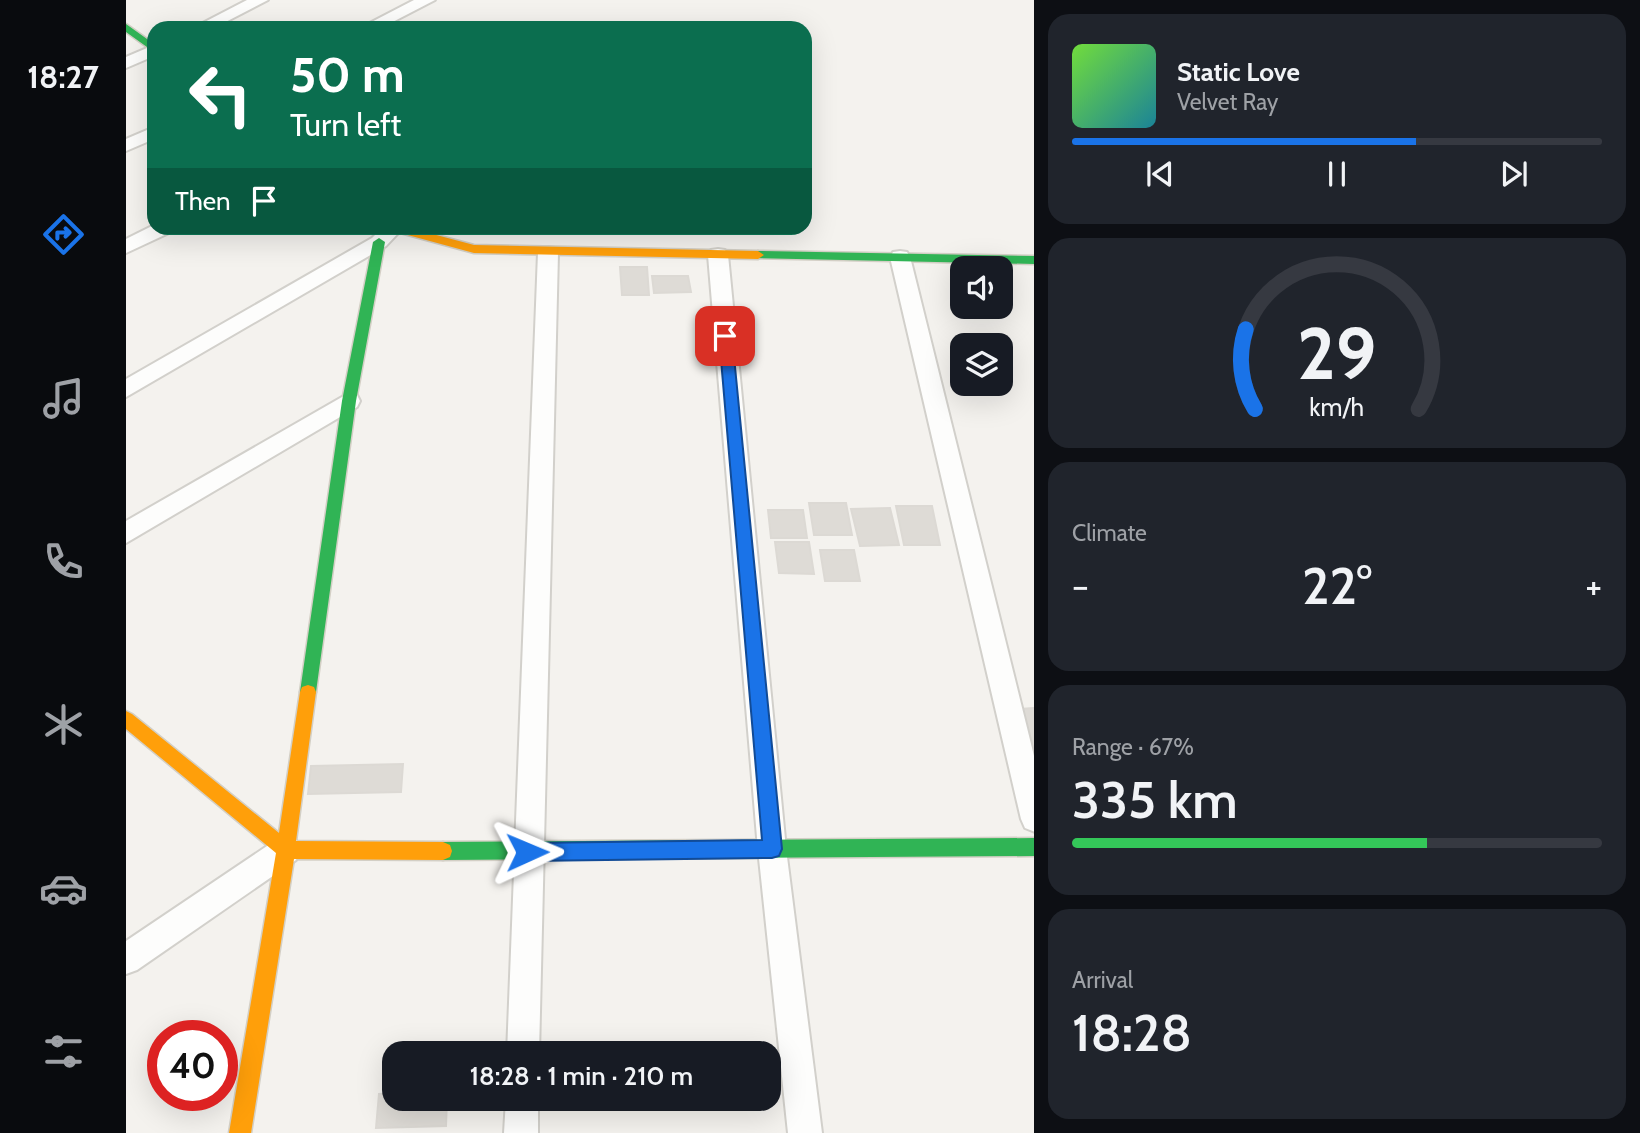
<!DOCTYPE html>
<meta charset="utf-8">
<style>
:root{--surface:#171b24;--page:#20242c;--text:#f1f3f6;--muted:#9ea1a6;--line:#363941;--accent:#1a73e8}
body{margin:0;font-family:Cabin,sans-serif;background:var(--page);color:var(--text);height:100vh;display:flex;flex-direction:column;font-size:26px;white-space:nowrap}
*{box-sizing:border-box;margin:0}
p{font-size:23px;color:var(--muted)}
.icon{flex:none;width:38px;height:38px;fill:none;stroke:currentColor;stroke-width:2;stroke-linecap:round;stroke-linejoin:round}
.map{position:relative;flex:1;overflow:hidden}
.details{display:flex;flex-direction:column;gap:14px;padding:14px;background:#0d0f14;width:606px}
.details>*{flex:none}
.banner{position:absolute;left:21px;top:21px;width:665px;height:214px;border-radius:21px;box-shadow:0 7px 28px #0002;background:#0b6e4f;color:#fff;overflow:hidden}
.tools{position:absolute;left:824px;top:256px;display:grid;gap:14px}
.tools a{display:grid;place-items:center;width:63px;height:63px;border-radius:14px;background:var(--surface);box-shadow:0 7px 28px #0002;font-size:35px}
.speed{position:absolute;left:21px;top:1020px;display:flex;gap:14px;font-size:35px;font-weight:700;text-align:center}
.speed>*{display:grid;place-content:center;width:91px;height:91px;border-radius:50%;background:var(--surface);box-shadow:0 7px 28px #0002;line-height:1}
.speed .limit{border:10px solid #d22;background:#fff;color:#111}
.pin{position:absolute;display:grid;place-items:center;width:60px;height:60px;color:#fff;margin:-30px;border-radius:14px;box-shadow:0 4px 10px #0006}
.me{position:absolute;width:77px;margin:-38px;rotate:89deg;stroke-linejoin:round;filter:drop-shadow(0 0 5px #0008)}
.turn{display:flex;align-items:center;gap:24px;height:147px;padding:0 28px;font-size:32px}
.turn .icon{width:91px;height:91px;stroke-width:2.5}
.turn b{display:block;font-size:49px;line-height:60px}
.then{display:flex;align-items:center;height:66px;padding:0 28px;background:#0003;gap:14px;font-size:26px}
.big{font-size:52px;font-weight:600;line-height:1.1}
.details .card{flex:1;display:flex;flex-direction:column;justify-content:center;gap:10px;min-width:0;padding:0 24px;border-radius:21px;background:var(--page)}
.details .dial{align-items:center;gap:0}
.dial svg{height:182px;overflow:visible;fill:none;stroke:var(--line);stroke-width:7;stroke-linecap:round;text-anchor:middle}
.dial text{fill:var(--text);stroke:none}
.song{display:flex;align-items:center;gap:21px}
.cover{width:84px;height:84px;border-radius:10px;background:linear-gradient(135deg,hsl(100 70% 55%),hsl(190 70% 35%))}
.played{height:7px;border-radius:4px;background:linear-gradient(90deg,var(--accent) 65%,var(--line) 65%)}
.keys{display:flex;justify-content:space-around;direction:ltr}
.heat{display:flex;justify-content:space-between;align-items:center;font-size:38px;direction:ltr}
.charge{height:10px;border-radius:5px;background:linear-gradient(90deg,#34c759 67%,var(--line) 0)}
.trip{position:absolute;left:256px;top:1041px;width:399px;height:70px;border-radius:21px;background:var(--surface);box-shadow:0 7px 28px #0002;font-weight:600;line-height:70px;text-align:center}
main{display:flex;flex:1;min-height:0}
.tab-bar{display:flex;flex-direction:column;width:126px;justify-content:space-around;align-items:center;background:#090b0e;color:var(--muted)}
.tab-bar .icon{width:49px;height:49px}
.tab-bar .on{color:var(--accent)}
.tab-bar b{font-size:32px;color:var(--text)}
.map>svg:first-child{display:block}
.building{fill:#dedbd6;stroke:#dcd9d4;stroke-width:2}
.lines{fill:none;stroke-linecap:round;stroke-linejoin:round}
.street-casing{stroke:#d2d0cb;stroke-width:4}
.fast-casing{stroke:#d3cfc5;stroke-width:3}
.slow-casing{stroke:#d3cfc5;stroke-width:3}
.street{fill:#fdfdfc;fill-rule:evenodd}
.fast{fill:#30b455;fill-rule:evenodd}
.slow{fill:#ff9f0a;fill-rule:evenodd}
.route{fill:#1a73e8;stroke:#114b97;stroke-width:2}
</style>
<main>
<nav class="tab-bar">
<b>18:27</b>
<svg class="icon on" aria-label="directions" viewBox="0 0 24 24"><path d="M12 3l9 9-9 9-9-9zM9 14v-3h6M13 9l2 2-2 2"/></svg>
<svg class="icon" aria-label="music" viewBox="0 0 24 24"><path d="M9 18V5l10-2v13"/><circle cx="6" cy="18" r="3"/><circle cx="16" cy="16" r="3"/></svg>
<svg class="icon" aria-label="phone" viewBox="0 0 24 24"><path d="M5 4h4l2 5-3 2q2 4 5 5l2-3 5 2v4C11 20 4 13 5 4z"/></svg>
<svg class="icon" aria-label="climate" viewBox="0 0 24 24"><path d="M12 3v18M4 7l16 10M4 17L20 7"/></svg>
<svg class="icon" aria-label="car" viewBox="0 0 24 24"><path d="M5 17H2v-5l4-1 3-4h7l3 4 3 1v5h-3M9 17h6M6 11h13"/><circle cx="7" cy="17" r="2"/><circle cx="17" cy="17" r="2"/></svg>
<svg class="icon" aria-label="filters" viewBox="0 0 24 24"><path d="M4 7h16M4 17h16"/><circle cx="9" cy="7" r="2"/><circle cx="15" cy="17" r="2"/></svg>
</nav>
<div class="map">
<svg width="909" height="1133" viewBox="0 0 909 1133">
<rect width="100%" height="100%" fill="#f4f2ee"/>
<path class="building" d="M 494,267 L 521,267 L 523,295 L 496,295 Z
M 526,276 L 562,276 L 565,292 L 528,293 Z
M 683,503 L 720,503 L 726,535 L 688,535 Z
M 770,506 L 806,506 L 814,545 L 778,545 Z
M 764,508 L 773,545 L 734,546 L 725,509 Z
M 642,510 L 677,510 L 681,538 L 645,538 Z
M 649,542 L 683,542 L 688,574 L 653,573 Z
M 694,550 L 728,550 L 734,581 L 699,581 Z
M 909,708 L 909,755 L 907,755 L 894,709 Z
M 277,764 L 275,792 L 182,794 L 185,766 Z
M 268,1093 L 268,1099 L 321,1099 L 320,1126 L 250,1128 L 253,1094 Z"/>
<g class="lines">
<g class="street-casing">
<path id="street" d="M 121,0 L 142,0 L 88,28 L 67,28 Z
M 288,0 L 309,0 L 255,28 L 234,28 Z
M 28,45 L 28,56 L 0,68 L 0,57 Z
M 28,127 L 28,139 L 0,151 L 0,139 Z
M 28,225 L 28,228 L 48,228 L 45,232 L 0,253 L 0,239 Z
M 256,228 L 277,228 L 260,246 L 0,397 L 0,379 L 246,238 Z
M 422,247 L 429,248 L 432,253 L 413,1054 L 381,1054 L 412,253 L 415,248 Z
M 592,249 L 599,250 L 602,255 L 660,849 L 696,1133 L 662,1133 L 632,849 L 582,255 L 585,250 Z
M 774,251 L 781,252 L 784,257 L 909,760 L 909,832 L 899,828 L 895,819 L 764,257 L 767,252 Z
M 223,393 L 231,395 L 234,401 L 231,407 L 0,543 L 0,521 Z
M 160,836 L 170,840 L 174,850 L 170,860 L 11,970 L 0,974 L 0,941 L 150,840 Z
M 380,1099 L 412,1099 L 412,1133 L 378,1133 Z"/>
</g>
<g class="fast-casing">
<path id="fast" d="M 0,24 L 28,44 L 28,52 L 0,32 Z
M 253,238 L 259,242 L 230,401 L 190,692 L 188,697 L 182,699 L 176,697 L 174,692 L 216,401 L 247,242 Z
M 632,251 L 909,256 L 909,264 L 628,258 L 626,255 Z
M 909,838 L 909,856 L 317,860 L 310,857 L 308,851 L 310,845 L 317,842 Z"/>
</g>
<g class="slow-casing">
<path id="slow" d="M 265,228 L 284,228 L 348,245 L 632,251 L 638,255 L 632,259 L 348,253 L 267,231 Z
M 182,685 L 188,687 L 190,692 L 170,841 L 317,842 L 324,845 L 326,851 L 324,857 L 317,860 L 168,859 L 125,1133 L 103,1133 L 150,853 L 0,729 L 0,711 L 6,714 L 153,833 L 174,692 L 176,687 Z"/>
</g>
<use href="#street" class="street"/>
<use href="#fast" class="fast"/>
<use href="#slow" class="slow"/>
</g>
<path class="route" d="M 599,332 L 606,336 L 656,849 L 653,856 L 646,858 L 401,861 L 395,858 L 392,852 L 395,845 L 401,843 L 636,840 L 593,336 Z"/>
</svg>
<div class="tools">
<a><svg class="icon" aria-label="sound" viewBox="0 0 24 24"><path d="M4 9h4l5-4v14l-5-4H4zM17 9q2 3 0 6"/></svg></a>
<a><svg class="icon" aria-label="layers" viewBox="0 0 24 24"><path d="M12 4l9 5-9 5-9-5zM3 14l9 5 9-5"/></svg></a>
</div>
<div class="speed"><div class="limit">40</div></div>
<div class="pin" style="left:599px;top:336px;background:#d93025"><svg class="icon" aria-label="arrive" viewBox="0 0 24 24"><path d="M6 21V4h12l-3 4 3 4H6"/></svg></div>
<svg class="me" style="left:401px;top:852px" viewBox="-20 -20 40 40"><path d="M0-17L14 15 0 8-14 15z" fill="#1a73e8" stroke="#fff" stroke-width="4"/></svg>
<div class="trip">18:28 · 1 min · 210 m</div>
<div class="banner">
<div class="turn"><svg class="icon" aria-label="left" viewBox="0 0 24 24"><path d="M17 20v-9H6M10 6l-5 5 5 5"/></svg><div><b>50 m</b>Turn left</div></div>
<div class="then">Then<svg class="icon" aria-label="arrive" viewBox="0 0 24 24"><path d="M6 21V4h12l-3 4 3 4H6"/></svg></div>
</div>
</div>
<section class="details">
<div class="card">
<div class="song"><i class="cover"></i><div><b>Static Love</b><p>Velvet Ray</p></div></div>
<div class="played"></div>
<div class="keys"><svg class="icon" aria-label="previous" viewBox="0 0 24 24"><path d="M18 5L8 12l10 7zM5 5v14"/></svg><svg class="icon" aria-label="pause" viewBox="0 0 24 24"><path d="M8 5v14M16 5v14"/></svg><svg class="icon" aria-label="next" viewBox="0 0 24 24"><path d="M6 5l10 7-10 7zM19 5v14"/></svg></div>
</div>
<div class="card dial"><svg viewBox="0 0 100 80">
<path d="M14 69A42 42 0 1 1 86 69"/>
<path d="M14 69A42 42 0 0 1 10 34" stroke="#1a73e8"/>
<text x="50" y="56" font-size="32" font-weight="700">29</text>
<text x="50" y="72" font-size="11">km/h</text>
</svg></div>
<div class="card"><p>Climate</p>
<div class="heat"><a>−</a><b class="big">22°</b><a>+</a></div>
</div>
<div class="card"><p>Range · 67%</p><b class="big">335 km</b><div class="charge"></div></div>
<div class="card"><p>Arrival</p><b class="big">18:28</b></div>
</section>
</main>
